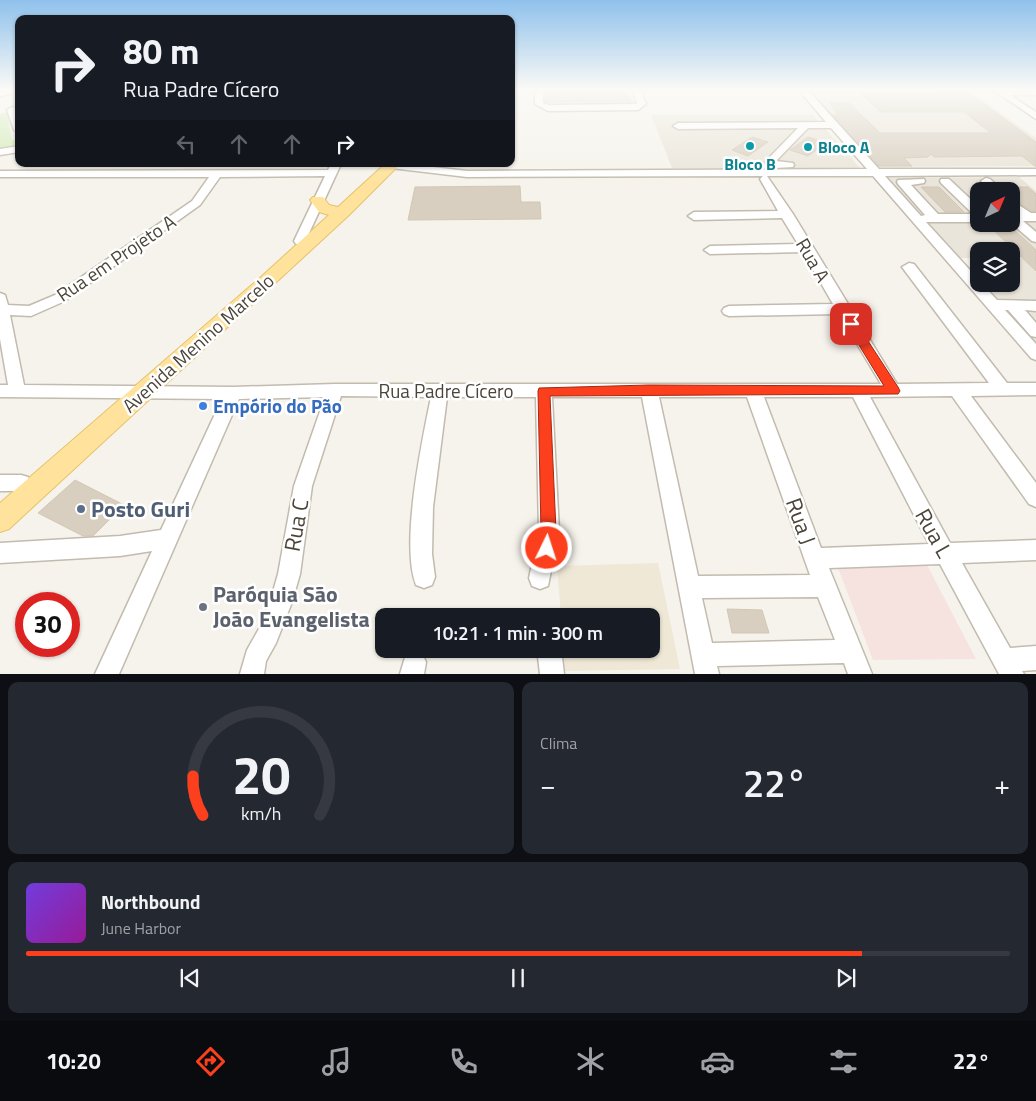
<!DOCTYPE html>
<html lang="pt">
<meta charset="utf-8">
<style>
:root{--surface:#171b24;--page:#242831;--text:#f1f3f6;--muted:#9ea1a6;--line:#363941;--accent:#fc3f1d}
body{margin:0;font-family:"Titillium Web",sans-serif;background:var(--page);color:var(--text);height:100vh;display:flex;flex-direction:column;font-size:19px;white-space:nowrap}
*{box-sizing:border-box;margin:0}
p{font-size:16px;color:var(--muted)}
.icon{flex:none;width:28px;height:28px;fill:none;stroke:currentColor;stroke-width:2;stroke-linecap:round;stroke-linejoin:round}
.map{position:relative;height:674px;overflow:hidden}
.details{display:flex;flex-direction:column;gap:8px;padding:8px;background:#0d0f14;flex:1}
.details>*{flex:none}
.banner{position:absolute;left:15px;top:15px;width:500px;height:152px;border-radius:10px;box-shadow:0 1px 4px #0004;background:#171b24;color:var(--text);overflow:hidden}
.needle{width:32px;rotate:44deg}
.tools{position:absolute;left:970px;top:182px;display:grid;gap:10px}
.tools a{display:grid;place-items:center;width:50px;height:50px;border-radius:10px;background:var(--surface);box-shadow:0 1px 4px #0004;font-size:25px}
.speed{position:absolute;left:15px;top:592px;display:flex;gap:10px;font-size:25px;font-weight:700;text-align:center}
.speed>*{display:grid;place-content:center;width:65px;height:65px;border-radius:50%;background:var(--surface);box-shadow:0 1px 4px #0004;line-height:1}
.speed .limit{border:8px solid #d22;background:#fff;color:#111}
.pin{position:absolute;display:grid;place-items:center;width:42px;height:42px;color:#fff;margin:-21px;border-radius:10px;box-shadow:0 2px 8px #0006}
.me{position:absolute;width:55px;margin:-28px;rotate:4deg;stroke-linejoin:round;filter:drop-shadow(0 0 4px #0008)}
.turn{display:flex;align-items:center;gap:18px;height:105px;padding:0 25px;font-size:22px}
.turn .icon{width:65px;height:65px;stroke-width:2.5}
.turn b{display:block;font-size:35px;line-height:42px}
.lanes{display:flex;align-items:center;height:48px;padding:0 25px;background:#0003;justify-content:center;gap:25px;direction:ltr}
.lanes .off{opacity:.35}
.big{font-size:38px;font-weight:600;line-height:1.1}
.details .widget{flex:1;display:flex;flex-direction:column;justify-content:center;gap:8px;min-width:0;padding:0 18px;border-radius:10px;background:var(--page)}
.details .dial{align-items:center;gap:0}
.dial svg{height:130px;overflow:visible;fill:none;stroke:var(--line);stroke-width:7;stroke-linecap:round;text-anchor:middle}
.dial text{fill:var(--text);stroke:none}
.song{display:flex;align-items:center;gap:15px}
.cover{width:60px;height:60px;border-radius:8px;background:linear-gradient(135deg,hsl(260 70% 55%),hsl(300 70% 35%))}
.played{height:5px;border-radius:2px;background:linear-gradient(90deg,var(--accent) 85%,var(--line) 85%)}
.keys{display:flex;justify-content:space-around;direction:ltr}
.heat{display:flex;justify-content:space-between;align-items:center;font-size:28px;direction:ltr}
.details .tiles{flex:1;display:grid;gap:8px;grid-template-columns:1fr 1fr}
.widget:last-child{grid-column:span 2}
.trip{position:absolute;left:375px;top:608px;width:285px;height:50px;border-radius:10px;background:var(--surface);box-shadow:0 1px 4px #0004;font-weight:600;line-height:50px;text-align:center}
.tabs{display:flex;height:80px;justify-content:space-around;align-items:center;background:#090b0e;color:var(--muted)}
.tabs .icon{width:35px;height:35px}
.tabs .current{color:var(--accent)}
.tabs b{font-size:22px;color:var(--text)}
.map>svg:first-child{display:block}
.residential{fill:#eae5da;fill-rule:evenodd}
.education{fill:#efe8d6}
.medical{fill:#f6e3e0}
.green{fill:#d2eab5}
.building{fill:#d8cfc1;stroke:#d3c7b4}
.lines{fill:none;stroke-linecap:round;stroke-linejoin:round}
.minor-casing{stroke:#c2bbae;stroke-width:3}
.major-casing{stroke:#e6c16a;stroke-width:2}
.minor{fill:#fff;fill-rule:evenodd}
.major{fill:#ffe39c;fill-rule:evenodd}
.route{fill:#fc3f1d;stroke:#a42913}
.culture-dot{fill:#0f9aa8;stroke:#fff;stroke-width:2}
.shop-dot{fill:#3f7fe0;stroke:#fff;stroke-width:2}
.service-dot{fill:#5c6f8a;stroke:#fff;stroke-width:2}
.worship-dot{fill:#6b7280;stroke:#fff;stroke-width:2}
.labels{text-anchor:middle;stroke-width:5;stroke-linejoin:round;paint-order:stroke}
.far-culture-label{font-size:16px;font-weight:bold;fill:#0d838f;stroke:#fff;text-anchor:start}
.street-label{font-size:19px;fill:#4b4439;stroke:#fff}
.shop-label{font-size:19px;font-weight:bold;fill:#366cbe;stroke:#fff;text-anchor:start}
.near-service-label{font-size:22px;font-weight:bold;fill:#4e5e75;stroke:#fff;text-anchor:start}
.near-street-label{font-size:22px;fill:#4b4439;stroke:#fff}
.near-worship-label{font-size:22px;font-weight:bold;fill:#5b616d;stroke:#fff;text-anchor:start}
</style>
<div class="map">
<svg width="1036" height="674" viewBox="0 0 1036 674">
<rect width="100%" height="100%" fill="#f6f3ec"/>
<path class="residential" d="M 808,89 L 967,89 L 1036,138 L 1036,166 L 880,167 Z
M 651,115 L 813,115 L 860,168 L 672,168 Z
M 1019,177 L 1036,191 L 1036,257 L 1011,257 L 1011,251 L 979,251 L 979,258 L 960,258 L 889,178 ZM 979,191 L 1011,191 L 1011,224 L 979,224 Z
M 1036,258 L 1036,345 L 982,284 L 1011,284 L 1011,259 Z"/>
<path class="education" d="M 658,563 L 680,669 L 565,671 L 563,649 L 651,649 L 651,616 L 561,616 L 557,566 Z"/>
<path class="medical" d="M 926,563 L 976,659 L 873,660 L 837,565 Z"/>
<path class="green" d="M 7,112 L 12,140 L 19,139 L 19,147 L 0,149 L 0,114 Z"/>
<path class="building" d="M 566,89 L 625,90 L 633,102 L 545,102 L 545,95 L 549,91 Z
M 936,89 L 964,89 L 1036,142 L 1036,167 L 1022,156 L 934,157 L 931,154 L 928,157 L 904,158 L 912,166 L 879,166 L 832,115 L 838,115 L 830,103 L 849,103 L 880,133 L 991,133 L 964,112 L 881,112 L 860,93 L 941,93 Z
M 752,137 L 768,142 L 748,156 L 732,150 Z
M 808,137 L 826,143 L 808,156 L 790,150 Z
M 520,186 L 521,202 L 540,202 L 541,219 L 408,220 L 415,187 Z
M 921,187 L 939,187 L 964,212 L 945,212 Z
M 1011,187 L 1028,187 L 1036,194 L 1036,211 L 1032,211 L 1011,198 Z
M 987,224 L 1008,224 L 1036,250 L 1036,271 Z
M 75,480 L 124,505 L 93,536 L 83,536 L 38,513 Z
M 727,609 L 762,610 L 769,633 L 732,633 Z"/>
<g class="lines">
<g class="minor-casing">
<path id="minor" d="M 7,89 L 19,89 L 19,92 L 0,96 L 0,90 Z
M 539,89 L 548,89 L 543,94 L 543,103 L 549,105 L 636,104 L 637,103 L 632,89 L 640,89 L 646,104 L 638,110 L 548,111 L 535,104 L 535,93 Z
M 798,89 L 807,89 L 879,169 L 1036,169 L 1036,175 L 885,176 L 921,216 L 925,215 L 898,184 L 897,182 L 898,180 L 924,179 L 925,181 L 924,183 L 911,185 L 938,214 L 973,214 L 941,183 L 940,181 L 941,179 L 949,179 L 979,207 L 979,222 L 926,222 L 979,280 L 979,284 L 982,284 L 997,300 L 1036,301 L 1036,311 L 1025,310 L 1036,323 L 1036,337 L 1031,336 L 1008,310 L 1005,310 L 1036,344 L 1036,360 L 1031,358 L 873,176 L 767,176 L 793,214 L 897,384 L 989,383 L 902,267 L 909,263 L 914,264 L 1007,383 L 1036,383 L 1036,395 L 971,396 L 1036,483 L 1036,507 L 1029,504 L 952,396 L 870,397 L 950,543 L 1036,540 L 1036,560 L 962,563 L 1010,648 L 1036,646 L 1036,670 L 1022,671 L 1024,674 L 999,674 L 940,564 L 829,568 L 872,674 L 848,674 L 844,663 L 717,666 L 719,674 L 695,674 L 642,397 L 552,397 L 559,531 L 548,586 L 540,589 L 532,586 L 529,578 L 539,531 L 536,397 L 447,397 L 433,507 L 432,554 L 435,577 L 432,585 L 424,588 L 416,585 C 400,544 422,441 431,397 L 341,396 L 312,486 L 300,574 L 292,602 L 276,643 L 266,661 L 264,674 L 240,674 L 247,650 L 260,627 L 270,602 L 278,574 L 294,486 L 325,397 L 239,399 L 119,674 L 95,674 L 152,551 L 120,556 L 0,563 L 0,543 L 120,536 L 161,530 L 222,399 L 0,397 L 0,385 L 8,385 L 0,339 L 0,293 L 5,295 L 8,305 L 29,306 L 55,295 L 192,201 L 209,177 L 0,177 L 0,171 L 328,170 L 331,164 L 341,164 L 304,244 L 296,244 L 294,241 L 325,176 L 220,177 L 200,205 L 65,301 L 31,316 L 10,315 L 24,385 L 233,387 L 335,384 L 881,384 L 839,314 L 729,316 L 724,314 L 722,311 L 724,308 L 729,306 L 833,304 L 803,252 L 710,254 L 704,250 L 710,246 L 798,244 L 782,218 L 694,220 L 688,216 L 694,212 L 778,211 L 760,179 L 763,176 L 467,177 L 391,168 L 386,165 L 407,164 L 467,171 L 867,169 L 831,128 L 808,128 L 776,161 L 793,163 L 794,165 L 793,167 L 775,168 L 765,162 L 798,128 L 678,129 L 673,126 L 678,123 L 826,122 ZM 659,397 L 747,397 L 810,575 L 698,576 ZM 764,397 L 853,397 L 929,544 L 821,548 ZM 818,597 L 835,640 L 712,643 L 702,598 Z
M 992,89 L 1036,89 L 1036,95 L 1010,95 L 1036,112 L 1036,119 Z
M 12,107 L 15,108 L 19,116 L 19,133 L 14,130 L 7,110 Z
M 19,146 L 19,152 L 0,155 L 0,149 Z
M 986,178 L 990,179 L 1003,191 L 992,191 L 981,181 Z
M 1011,200 L 1031,213 L 1036,213 L 1036,221 L 1023,221 L 1036,232 L 1036,242 L 1032,241 L 1011,223 L 1011,213 L 1017,213 L 1011,209 Z
M 0,475 L 21,475 L 28,477 L 30,483 L 28,489 L 21,491 L 0,491 Z
M 542,649 L 558,649 L 562,657 L 564,674 L 540,674 L 538,657 Z
M 414,650 L 422,654 L 426,662 L 424,674 L 400,674 L 406,654 Z"/>
</g>
<g class="major-casing">
<path id="major" d="M 385,164 L 400,164 L 349,215 L 9,529 L 0,532 L 0,503 L 261,277 L 329,215 L 319,212 L 310,200 L 313,197 L 323,197 L 329,205 L 338,207 Z"/>
</g>
<use href="#minor" class="minor"/>
<use href="#major" class="major"/>
</g>
<linearGradient id="sky" x2="0" y2="1"><stop stop-color="#8fc1ec"/><stop offset="0.49" stop-color="#fbfaf6"/><stop offset="1" stop-color="#fbfaf6" stop-opacity="0"/></linearGradient>
<rect width="1036" height="183" fill="url(#sky)"/>
<path class="route" d="M 851,320 L 855,321 L 898,387 L 900,391 L 898,394 L 550,396 L 556,531 L 552,553 L 547,555 L 541,553 L 539,548 L 541,531 L 538,391 L 539,388 L 649,385 L 884,386 L 846,324 Z"/>
<g class="culture-dot">
<circle cx="750" cy="146" r="5"/>
<circle cx="808" cy="147" r="5"/>
</g>
<circle class="shop-dot" cx="203" cy="406" r="5"/>
<circle class="service-dot" cx="81" cy="509" r="5"/>
<circle class="worship-dot" cx="203" cy="607" r="5"/>
<g class="labels">
<g class="far-culture-label">
<text x="818" y="153">Bloco A</text>
<text x="750" y="170" text-anchor="middle">Bloco B</text>
</g>
<g class="street-label">
<text transform="translate(116 258) rotate(-34)" y="7">Rua em Projeto A</text>
<text transform="translate(813 260) rotate(60)" y="7">Rua A</text>
<text transform="translate(198 343) rotate(-42)" y="7">Avenida Menino Marcelo</text>
<text x="446" y="398">Rua Padre Cícero</text>
</g>
<g class="shop-label">
<text x="213" y="413">Empório do Pão</text>
</g>
<g class="near-service-label">
<text x="91" y="517">Posto Guri</text>
</g>
<g class="near-street-label">
<text transform="translate(801 521) rotate(70)" y="8">Rua J</text>
<text transform="translate(296 525) rotate(-80)" y="8">Rua C</text>
<text transform="translate(934 533) rotate(61)" y="8">Rua L</text>
</g>
<g class="near-worship-label">
<text x="213" y="602">Paróquia São<tspan x="213" dy="25">João Evangelista</tspan></text>
</g>
</g>
</svg>
<div class="tools">
<a><svg class="needle" viewBox="-14 -14 28 28"><path d="M0-13l5 13h-10z" fill="#e53935"/><path d="M0 13l5-13h-10z" fill="#9ea1a6"/></svg></a>
<a><svg class="icon" aria-label="layers" viewBox="0 0 24 24"><path d="M12 4l9 5-9 5-9-5zM3 14l9 5 9-5"/></svg></a>
</div>
<div class="speed"><div class="limit">30</div></div>
<div class="pin" style="left:851px;top:324px;background:#d93025"><svg class="icon" aria-label="arrive" viewBox="0 0 24 24"><path d="M6 21V4h12l-3 4 3 4H6"/></svg></div>
<svg class="me" style="left:547px;top:548px" viewBox="-20 -20 40 40"><circle r="17" fill="#fc3f1d" stroke="#fff" stroke-width="3"/><path d="M0-11L8 9 0 5-8 9z" fill="#fff"/></svg>
<div class="trip">10:21 · 1 min · 300 m</div>
<div class="banner">
<div class="turn"><svg class="icon" aria-label="right" viewBox="0 0 24 24"><path d="M7 20v-9h11M14 6l5 5-5 5"/></svg><div><b>80 m</b>Rua Padre Cícero</div></div>
<div class="lanes"><svg class="icon off" aria-label="left" viewBox="0 0 24 24"><path d="M17 20v-9H6M10 6l-5 5 5 5"/></svg><svg class="icon off" aria-label="ahead" viewBox="0 0 24 24"><path d="M12 20V5M6 11l6-6 6 6"/></svg><svg class="icon off" aria-label="ahead" viewBox="0 0 24 24"><path d="M12 20V5M6 11l6-6 6 6"/></svg><svg class="icon" aria-label="right" viewBox="0 0 24 24"><path d="M7 20v-9h11M14 6l5 5-5 5"/></svg></div>
</div>
</div>
<section class="details">
<div class="tiles">
<div class="widget dial"><svg viewBox="0 0 100 80">
<path d="M14 69A42 42 0 1 1 86 69"/>
<path d="M14 69A42 42 0 0 1 8 45" stroke="#fc3f1d"/>
<text x="50" y="56" font-size="32" font-weight="700">20</text>
<text x="50" y="72" font-size="11">km/h</text>
</svg></div>
<div class="widget"><p>Clima</p>
<div class="heat"><a>−</a><b class="big">22°</b><a>+</a></div>
</div>
<div class="widget">
<div class="song"><i class="cover"></i><div><b>Northbound</b><p>June Harbor</p></div></div>
<div class="played"></div>
<div class="keys"><svg class="icon" aria-label="previous" viewBox="0 0 24 24"><path d="M18 5L8 12l10 7zM5 5v14"/></svg><svg class="icon" aria-label="pause" viewBox="0 0 24 24"><path d="M8 5v14M16 5v14"/></svg><svg class="icon" aria-label="next" viewBox="0 0 24 24"><path d="M6 5l10 7-10 7zM19 5v14"/></svg></div>
</div>
</div>
</section>
<nav class="tabs">
<b>10:20</b>
<svg class="icon current" aria-label="directions" viewBox="0 0 24 24"><path d="M12 3l9 9-9 9-9-9zM9 14v-3h6M13 9l2 2-2 2"/></svg>
<svg class="icon" aria-label="music" viewBox="0 0 24 24"><path d="M9 18V5l10-2v13"/><circle cx="6" cy="18" r="3"/><circle cx="16" cy="16" r="3"/></svg>
<svg class="icon" aria-label="phone" viewBox="0 0 24 24"><path d="M5 4h4l2 5-3 2q2 4 5 5l2-3 5 2v4C11 20 4 13 5 4z"/></svg>
<svg class="icon" aria-label="climate" viewBox="0 0 24 24"><path d="M12 3v18M4 7l16 10M4 17L20 7"/></svg>
<svg class="icon" aria-label="car" viewBox="0 0 24 24"><path d="M5 17H2v-5l4-1 3-4h7l3 4 3 1v5h-3M9 17h6M6 11h13"/><circle cx="7" cy="17" r="2"/><circle cx="17" cy="17" r="2"/></svg>
<svg class="icon" aria-label="filters" viewBox="0 0 24 24"><path d="M4 7h16M4 17h16"/><circle cx="9" cy="7" r="2"/><circle cx="15" cy="17" r="2"/></svg>
<b>22°</b>
</nav>
